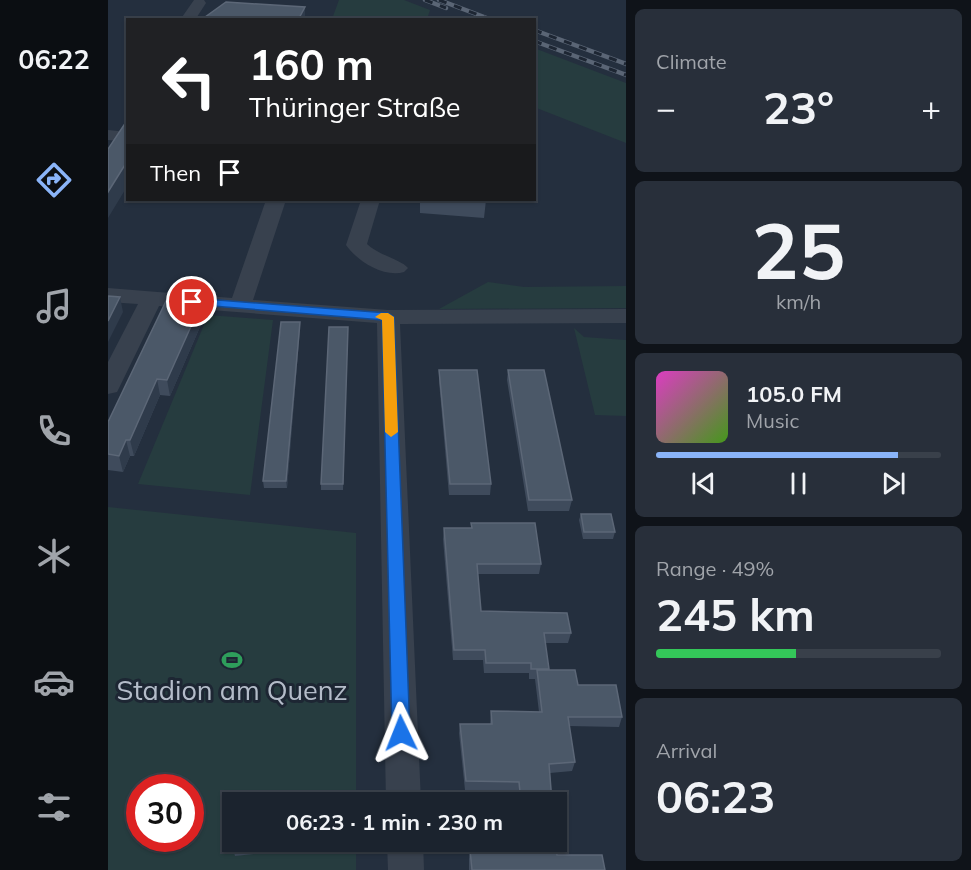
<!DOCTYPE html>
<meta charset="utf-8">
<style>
:root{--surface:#1b232e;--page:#282f3a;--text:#f1f3f6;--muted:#a0a4aa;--line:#39404a;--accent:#8ab4f8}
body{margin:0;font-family:Mulish,sans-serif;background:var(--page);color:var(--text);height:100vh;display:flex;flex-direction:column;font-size:22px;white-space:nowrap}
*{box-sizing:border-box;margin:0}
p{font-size:20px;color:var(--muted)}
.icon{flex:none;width:33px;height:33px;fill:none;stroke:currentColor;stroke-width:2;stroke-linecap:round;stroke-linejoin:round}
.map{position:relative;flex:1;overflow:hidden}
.side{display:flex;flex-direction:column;gap:9px;padding:9px;background:#0f1319;width:345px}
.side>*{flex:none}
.banner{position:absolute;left:18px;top:18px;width:410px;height:183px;border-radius:0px;box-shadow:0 2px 4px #0004,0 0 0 2px var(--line);background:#202124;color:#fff;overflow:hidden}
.speed{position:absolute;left:18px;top:774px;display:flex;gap:12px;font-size:30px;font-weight:700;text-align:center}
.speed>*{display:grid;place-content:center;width:78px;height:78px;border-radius:50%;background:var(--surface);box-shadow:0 2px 4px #0004,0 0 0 2px var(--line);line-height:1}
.speed .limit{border:9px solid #d22;background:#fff;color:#111}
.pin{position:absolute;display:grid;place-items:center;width:51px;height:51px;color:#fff;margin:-26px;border:3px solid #fff;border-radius:50%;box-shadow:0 2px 6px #0007}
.me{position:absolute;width:66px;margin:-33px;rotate:358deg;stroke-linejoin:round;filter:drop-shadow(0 0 4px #0008)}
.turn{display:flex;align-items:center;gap:21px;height:126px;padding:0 24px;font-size:27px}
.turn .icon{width:78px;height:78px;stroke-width:2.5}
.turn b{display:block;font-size:42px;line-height:51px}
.then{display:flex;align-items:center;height:57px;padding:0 24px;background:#0003;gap:12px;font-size:22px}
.big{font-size:45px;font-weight:700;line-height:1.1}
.side .card{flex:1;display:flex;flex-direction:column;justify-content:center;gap:9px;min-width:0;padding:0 21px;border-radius:9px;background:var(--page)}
.side .dial{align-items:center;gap:0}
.dial b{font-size:78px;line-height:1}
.song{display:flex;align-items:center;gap:18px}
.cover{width:72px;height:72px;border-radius:9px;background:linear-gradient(135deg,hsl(310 70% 55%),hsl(100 70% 35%))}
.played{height:6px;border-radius:3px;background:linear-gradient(90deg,var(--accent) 85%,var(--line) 85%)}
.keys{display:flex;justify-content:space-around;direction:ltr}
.heat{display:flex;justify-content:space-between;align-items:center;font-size:33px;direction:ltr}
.charge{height:9px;border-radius:4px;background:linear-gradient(90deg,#34c759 49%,var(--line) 0)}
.trip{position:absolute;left:114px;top:792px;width:345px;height:60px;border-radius:0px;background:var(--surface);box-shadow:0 2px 4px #0004,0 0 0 2px var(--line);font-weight:700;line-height:60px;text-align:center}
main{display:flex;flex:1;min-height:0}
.dock{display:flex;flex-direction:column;width:108px;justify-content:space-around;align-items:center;background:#0b0e12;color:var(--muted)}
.dock .icon{width:42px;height:42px}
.dock .selected{color:var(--accent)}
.dock b{font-size:27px;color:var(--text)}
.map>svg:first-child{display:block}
.green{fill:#263c3f;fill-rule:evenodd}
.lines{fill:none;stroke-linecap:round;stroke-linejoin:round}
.minor{fill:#38414e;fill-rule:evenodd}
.rail-casing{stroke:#5a6575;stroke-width:4.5}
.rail{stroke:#1d2633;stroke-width:3;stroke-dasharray:8;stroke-linecap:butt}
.wall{fill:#3f4b5c}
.shaded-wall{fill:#2f3b4b}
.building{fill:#4b5868;stroke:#5c6777;stroke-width:1.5}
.route{fill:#1a73e8;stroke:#114b97;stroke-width:1.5}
.slow{fill:#f59e0b}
.labels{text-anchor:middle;stroke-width:6;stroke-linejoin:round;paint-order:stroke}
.near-poi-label{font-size:27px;fill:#b4bcc9;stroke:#1d2633}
</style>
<main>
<nav class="dock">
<b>06:22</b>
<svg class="icon selected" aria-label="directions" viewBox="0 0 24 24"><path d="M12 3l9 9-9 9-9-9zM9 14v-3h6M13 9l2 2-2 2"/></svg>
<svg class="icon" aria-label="music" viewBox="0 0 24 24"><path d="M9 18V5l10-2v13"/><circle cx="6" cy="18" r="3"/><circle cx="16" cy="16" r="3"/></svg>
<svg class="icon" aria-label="phone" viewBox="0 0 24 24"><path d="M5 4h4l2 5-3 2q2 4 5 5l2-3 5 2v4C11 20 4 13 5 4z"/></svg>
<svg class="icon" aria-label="climate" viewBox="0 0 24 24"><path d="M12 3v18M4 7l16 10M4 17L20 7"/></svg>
<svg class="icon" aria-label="car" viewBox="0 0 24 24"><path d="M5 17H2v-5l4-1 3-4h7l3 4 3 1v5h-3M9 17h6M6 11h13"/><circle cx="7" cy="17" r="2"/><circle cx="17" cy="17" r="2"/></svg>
<svg class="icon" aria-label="filters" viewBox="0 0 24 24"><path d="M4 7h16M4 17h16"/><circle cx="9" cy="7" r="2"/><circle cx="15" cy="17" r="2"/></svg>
</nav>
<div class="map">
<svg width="518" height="870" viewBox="0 0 518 870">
<rect width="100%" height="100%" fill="#242f3e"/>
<path class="green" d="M 231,0 L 296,0 L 322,10 L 319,19 L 224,19 Z
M 426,48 L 518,83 L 518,143 L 426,107 Z
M 380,282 L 416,287 L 518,286 L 518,308 L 331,309 Z
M 100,315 L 165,320 L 142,495 L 30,484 Z
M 466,328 L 476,337 L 518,340 L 518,416 L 487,415 Z
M 0,507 L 248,533 L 248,802 L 124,802 L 124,842 L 248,842 L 248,870 L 0,870 ZM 32,788 L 82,788 L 82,838 L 32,838 Z"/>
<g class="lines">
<path class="minor" d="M 86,0 L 96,0 L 98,3 L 87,20 L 72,20 Z
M 0,130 L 20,132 L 20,142 L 0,140 Z
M 158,200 L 178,200 L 145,300 L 280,310 L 518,309 L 518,323 L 292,324 L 313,802 L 278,802 L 269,323 L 51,306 L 12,386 L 9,392 L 0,394 L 0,362 L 30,304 L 0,302 L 0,288 L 124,298 Z
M 253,200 L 272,200 L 259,244 C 270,255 294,260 300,268 L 296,272 C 276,278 249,261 238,245 Z
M 279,842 L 315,842 L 316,870 L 280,870 Z"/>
<g class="rail-casing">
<path id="rail" d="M 317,0 L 338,8
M 331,0 L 384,20
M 426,30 L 518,64
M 426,41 L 518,75"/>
</g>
<use href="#rail" class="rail"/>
</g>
<path class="wall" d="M 312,200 L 378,200 L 376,218 L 312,213 Z
M 93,304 L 95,320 L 62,396 L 52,395 L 26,456 L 22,456 L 15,472 L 0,470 L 0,422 Z
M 192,322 L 192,328 L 179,488 L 156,488 L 155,481 Z
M 240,327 L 235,490 L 213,490 L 213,484 Z
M 331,370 L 383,484 L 382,495 L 341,495 L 331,381 Z
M 400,370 L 464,500 L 461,511 L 420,511 L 399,380 Z
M 473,514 L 507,532 L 505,539 L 475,539 L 471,520 Z
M 363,523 L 433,564 L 431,574 L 370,574 L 373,611 L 463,633 L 460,643 L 437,643 L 440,670 L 470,685 L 514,717 L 511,727 L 461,726 L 467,762 L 464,771 L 442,773 L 444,802 L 410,802 L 409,791 L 357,790 L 351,733 L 352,724 L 382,724 L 383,711 L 431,712 L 427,679 L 421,679 L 421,673 L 376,673 L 375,660 L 345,660 L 335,539 L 336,528 L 363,528 Z
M 153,791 L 155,802 L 124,802 L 124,842 L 156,842 L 156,853 L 127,856 L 124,845 L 124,793 Z
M 413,842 L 447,842 L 449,855 L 497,870 L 361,870 L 361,858 L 362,850 L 414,849 Z"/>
<path class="shaded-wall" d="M 197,7 L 197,20 L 190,20 Z
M 20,160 L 20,185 L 0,218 L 0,192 Z
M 12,297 L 15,312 L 0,342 L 0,321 Z
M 93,304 L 95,320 L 62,396 L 59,380 Z
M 192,322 L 192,328 L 179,488 L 178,481 Z
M 49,379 L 52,395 L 26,456 L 22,440 Z
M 18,440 L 22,456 L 15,472 L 11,456 Z"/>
<path class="building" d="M 118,2 L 197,7 L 190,20 L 93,20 Z
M 20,119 L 20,160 L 0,192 L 0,149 Z
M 340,200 L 378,200 L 377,202 Z
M 0,296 L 12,297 L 0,321 Z
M 58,301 L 93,304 L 59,380 L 49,379 L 22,440 L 18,440 L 11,456 L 0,454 L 0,422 Z
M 173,322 L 192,322 L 178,481 L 155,481 Z
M 221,327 L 240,327 L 235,484 L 213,484 Z
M 331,370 L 369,370 L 383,484 L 342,484 Z
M 400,370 L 436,370 L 464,500 L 421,500 Z
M 473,514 L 503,514 L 507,532 L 476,532 Z
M 363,523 L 427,523 L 433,564 L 369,564 L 373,611 L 459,613 L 463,633 L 436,633 L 441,669 L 423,669 L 423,663 L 378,663 L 377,650 L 346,650 L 336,528 L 364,528 Z
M 429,670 L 467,670 L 470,685 L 508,685 L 514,717 L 460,717 L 467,762 L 441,764 L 444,802 L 413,802 L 411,782 L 358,781 L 352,724 L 384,724 L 383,711 L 434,712 Z
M 153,791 L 153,802 L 124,802 L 124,842 L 154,842 L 124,845 L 124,793 Z
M 416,842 L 447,842 L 449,855 L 494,855 L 497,870 L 364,870 L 362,850 L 417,849 Z"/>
<path class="route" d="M 84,298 L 280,313 L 286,317 L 302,733 L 300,739 L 293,741 L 287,739 L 284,733 L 274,320 L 80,304 L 80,299 Z"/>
<path class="slow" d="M 280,313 L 286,317 L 290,432 L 283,437 L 277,432 L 274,320 L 267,317 L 273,313 Z"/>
<defs>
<g id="stadium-bare" transform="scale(1.62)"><path d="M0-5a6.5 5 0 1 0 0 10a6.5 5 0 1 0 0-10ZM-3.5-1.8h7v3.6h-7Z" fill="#2e9e5b" stroke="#1d2633" stroke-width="2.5" paint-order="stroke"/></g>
</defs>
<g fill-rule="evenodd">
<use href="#stadium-bare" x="124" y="660"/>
</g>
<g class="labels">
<g class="near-poi-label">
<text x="124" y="700">Stadion am Quenz</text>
</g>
</g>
</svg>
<div class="speed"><div class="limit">30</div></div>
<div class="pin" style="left:84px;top:302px;background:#d93025"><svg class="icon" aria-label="arrive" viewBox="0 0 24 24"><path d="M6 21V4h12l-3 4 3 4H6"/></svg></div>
<svg class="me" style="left:293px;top:733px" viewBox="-20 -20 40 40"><path d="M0-17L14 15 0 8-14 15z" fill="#1a73e8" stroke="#fff" stroke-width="4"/></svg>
<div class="trip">06:23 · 1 min · 230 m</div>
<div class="banner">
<div class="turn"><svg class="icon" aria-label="left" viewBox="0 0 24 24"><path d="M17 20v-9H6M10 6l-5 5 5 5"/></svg><div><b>160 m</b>Thüringer Straße</div></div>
<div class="then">Then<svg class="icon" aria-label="arrive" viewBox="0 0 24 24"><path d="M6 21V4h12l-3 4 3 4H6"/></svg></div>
</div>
</div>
<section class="side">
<div class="card"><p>Climate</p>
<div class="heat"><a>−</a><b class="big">23°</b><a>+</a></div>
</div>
<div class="card dial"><b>25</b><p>km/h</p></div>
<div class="card">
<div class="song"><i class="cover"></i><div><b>105.0 FM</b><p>Music</p></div></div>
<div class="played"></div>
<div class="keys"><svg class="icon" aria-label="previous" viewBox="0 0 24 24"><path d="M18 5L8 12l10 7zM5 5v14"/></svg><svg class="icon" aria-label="pause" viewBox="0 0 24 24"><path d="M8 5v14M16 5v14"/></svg><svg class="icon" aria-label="next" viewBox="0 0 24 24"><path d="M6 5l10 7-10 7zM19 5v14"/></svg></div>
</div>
<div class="card"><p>Range · 49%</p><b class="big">245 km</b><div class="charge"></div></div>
<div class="card"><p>Arrival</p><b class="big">06:23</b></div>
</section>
</main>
